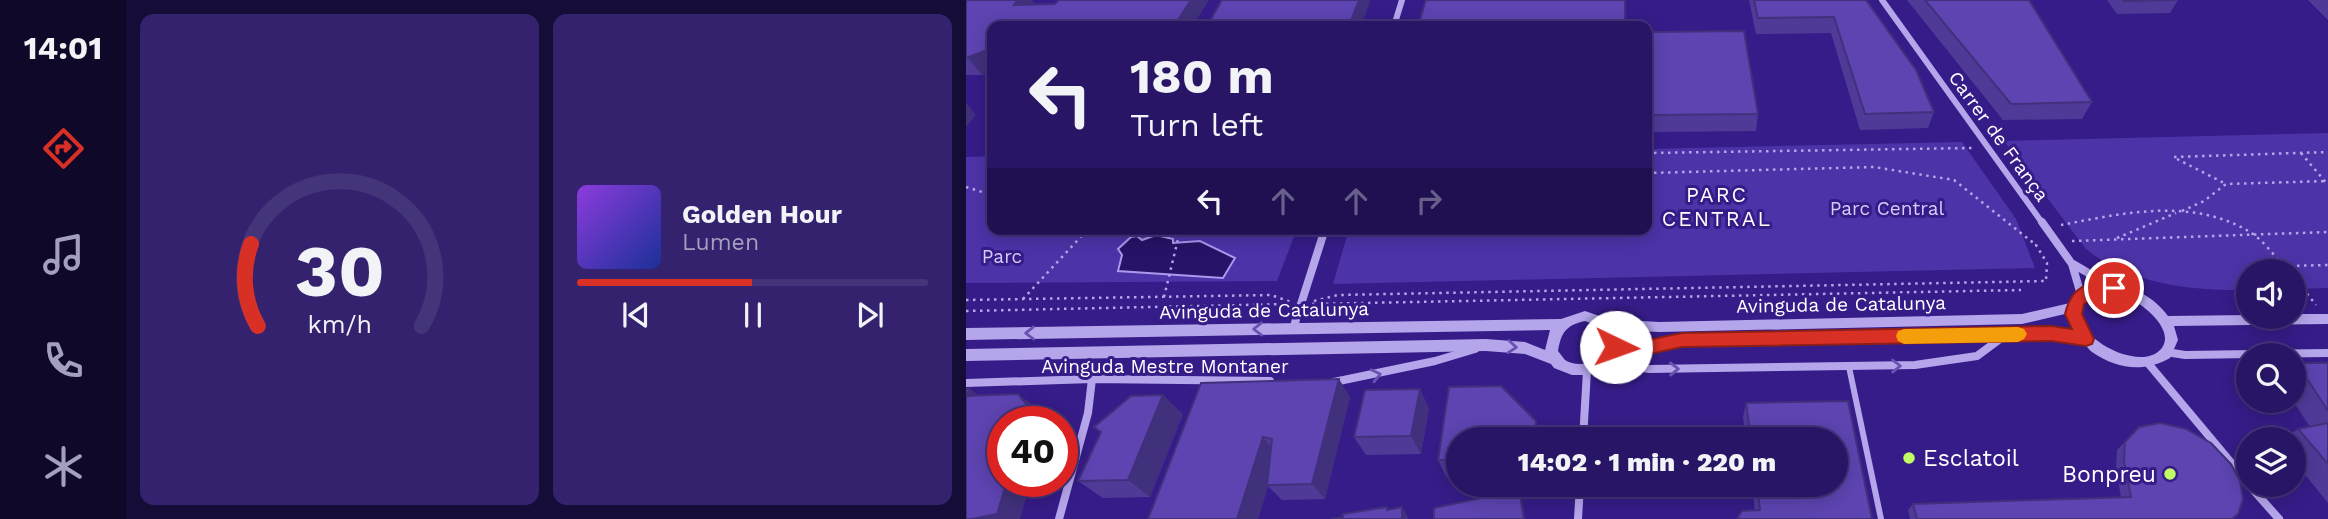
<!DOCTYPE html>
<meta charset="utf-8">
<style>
:root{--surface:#281566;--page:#34226f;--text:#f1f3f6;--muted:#a59fbf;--line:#44347a;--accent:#d93025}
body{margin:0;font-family:"Work Sans",sans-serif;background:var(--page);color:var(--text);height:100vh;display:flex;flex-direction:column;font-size:26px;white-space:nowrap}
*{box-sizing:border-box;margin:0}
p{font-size:23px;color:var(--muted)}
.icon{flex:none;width:38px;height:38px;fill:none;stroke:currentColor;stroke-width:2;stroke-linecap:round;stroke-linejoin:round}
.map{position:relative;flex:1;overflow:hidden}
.sheet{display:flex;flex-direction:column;gap:14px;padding:14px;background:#160c38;width:840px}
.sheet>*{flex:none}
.banner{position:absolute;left:21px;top:21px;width:665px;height:214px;border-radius:14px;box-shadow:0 4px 18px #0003,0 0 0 2px var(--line);background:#281566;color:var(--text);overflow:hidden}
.tools{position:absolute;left:1270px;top:259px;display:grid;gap:14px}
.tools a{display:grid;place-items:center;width:70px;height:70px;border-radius:50%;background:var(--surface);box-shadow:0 4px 18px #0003,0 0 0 2px var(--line);font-size:35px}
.speed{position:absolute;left:21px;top:406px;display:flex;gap:14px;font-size:35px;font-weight:700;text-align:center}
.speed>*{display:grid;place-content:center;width:91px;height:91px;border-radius:50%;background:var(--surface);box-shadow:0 4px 18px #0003,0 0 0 2px var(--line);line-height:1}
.speed .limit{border:10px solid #d22;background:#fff;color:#111}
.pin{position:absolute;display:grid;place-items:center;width:60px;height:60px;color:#fff;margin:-30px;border:4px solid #fff;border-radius:50%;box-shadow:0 2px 7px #0007}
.me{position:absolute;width:77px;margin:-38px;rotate:93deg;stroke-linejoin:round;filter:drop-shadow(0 0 5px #0008)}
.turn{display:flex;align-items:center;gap:24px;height:147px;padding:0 28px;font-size:32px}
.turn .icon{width:91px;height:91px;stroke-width:2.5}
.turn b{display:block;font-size:49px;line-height:60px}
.lanes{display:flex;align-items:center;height:66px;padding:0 28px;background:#0003;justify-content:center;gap:35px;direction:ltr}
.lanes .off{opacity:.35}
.sheet .card{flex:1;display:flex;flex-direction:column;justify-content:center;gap:10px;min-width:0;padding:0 24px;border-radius:14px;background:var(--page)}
.sheet .dial{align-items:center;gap:0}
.dial svg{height:182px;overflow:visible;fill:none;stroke:var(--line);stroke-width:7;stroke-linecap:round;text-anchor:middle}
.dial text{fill:var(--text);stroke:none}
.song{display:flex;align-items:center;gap:21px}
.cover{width:84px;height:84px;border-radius:10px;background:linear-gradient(135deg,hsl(270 70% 55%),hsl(230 70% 35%))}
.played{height:7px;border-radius:4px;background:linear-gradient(90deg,var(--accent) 50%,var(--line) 50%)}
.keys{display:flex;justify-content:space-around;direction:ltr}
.sheet .tiles{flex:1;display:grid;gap:14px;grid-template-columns:repeat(2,1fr)}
.trip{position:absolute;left:480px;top:427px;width:402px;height:70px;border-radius:35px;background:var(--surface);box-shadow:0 4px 18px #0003,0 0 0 2px var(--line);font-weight:800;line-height:70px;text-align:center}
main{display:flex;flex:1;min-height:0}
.menu{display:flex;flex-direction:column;width:126px;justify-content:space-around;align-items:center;background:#100829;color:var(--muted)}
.menu .icon{width:49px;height:49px}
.menu .selected{color:var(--accent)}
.menu b{font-size:32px;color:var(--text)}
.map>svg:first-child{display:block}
.green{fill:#4d33a8}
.water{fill:#271367;stroke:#ab99ee;stroke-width:2}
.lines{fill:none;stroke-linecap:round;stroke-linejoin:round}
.path{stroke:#b5a6ec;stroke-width:2.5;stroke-dasharray:2.5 4.5;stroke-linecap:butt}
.service{stroke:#b5a6ec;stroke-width:6}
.minor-far1{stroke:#b5a6ec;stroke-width:6}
.minor{stroke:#b5a6ec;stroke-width:8}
.tertiary{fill:#b5a6ec;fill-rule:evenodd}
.wall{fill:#503a98}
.shaded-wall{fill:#41307c}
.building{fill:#5d44b1;stroke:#41307c;stroke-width:2}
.oneway{stroke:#6953b0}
.route{fill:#d93025;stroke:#8d1f18;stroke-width:2}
.slow{fill:#f59e0b}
.poi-dot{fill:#c1fc64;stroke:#361c88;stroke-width:2.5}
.labels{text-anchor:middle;stroke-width:6;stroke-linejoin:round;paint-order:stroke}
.street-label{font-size:19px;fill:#fff;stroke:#361c88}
.park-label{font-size:19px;fill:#d5cbf9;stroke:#361c88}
.neighbourhood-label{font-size:21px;letter-spacing:2px;fill:#fff;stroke:#361c88}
.near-poi-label{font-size:23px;fill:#fff;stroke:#361c88;text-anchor:start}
</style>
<main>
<nav class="menu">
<b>14:01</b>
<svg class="icon selected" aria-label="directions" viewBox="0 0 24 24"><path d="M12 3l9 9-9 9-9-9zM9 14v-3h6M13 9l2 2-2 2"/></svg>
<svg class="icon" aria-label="music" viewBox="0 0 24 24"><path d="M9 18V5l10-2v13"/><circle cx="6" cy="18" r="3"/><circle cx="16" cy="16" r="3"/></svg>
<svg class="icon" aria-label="phone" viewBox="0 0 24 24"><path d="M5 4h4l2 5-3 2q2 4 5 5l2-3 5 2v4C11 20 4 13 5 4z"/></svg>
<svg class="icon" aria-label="climate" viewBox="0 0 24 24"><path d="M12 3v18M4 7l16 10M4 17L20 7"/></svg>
</nav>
<section class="sheet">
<div class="tiles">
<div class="card dial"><svg viewBox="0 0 100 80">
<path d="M14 69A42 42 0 1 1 86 69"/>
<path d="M14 69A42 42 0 0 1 11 33" stroke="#d93025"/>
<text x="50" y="56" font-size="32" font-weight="700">30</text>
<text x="50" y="72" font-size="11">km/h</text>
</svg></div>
<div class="card">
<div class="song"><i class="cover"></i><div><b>Golden Hour</b><p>Lumen</p></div></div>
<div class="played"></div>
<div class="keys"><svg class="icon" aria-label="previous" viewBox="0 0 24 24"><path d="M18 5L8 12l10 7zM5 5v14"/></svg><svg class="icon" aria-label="pause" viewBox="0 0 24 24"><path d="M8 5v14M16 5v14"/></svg><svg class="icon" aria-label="next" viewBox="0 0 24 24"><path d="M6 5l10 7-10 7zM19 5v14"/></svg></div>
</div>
</div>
</section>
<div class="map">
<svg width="1362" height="519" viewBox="0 0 1362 519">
<rect width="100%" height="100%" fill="#361c88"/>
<path class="green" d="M 1362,133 L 1362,288 L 1328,289 L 1328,271 L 1283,271 L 1283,290 C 1229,291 1164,285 1120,249 L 1038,141 Z
M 996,142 L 1050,219 L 1069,268 L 367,284 L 383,229 L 681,229 L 681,149 Z
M 26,156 L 26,229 L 331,229 L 311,281 L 0,283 L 0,157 Z"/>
<path class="water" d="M 190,235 L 207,239 L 207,243 L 234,241 L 269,258 L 257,278 L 152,271 L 156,255 L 152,249 L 165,237 L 171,236 L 176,240 Z"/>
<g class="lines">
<path class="path" d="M 681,153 L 1006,148
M 1335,153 L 1362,185
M 1208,157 L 1362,152
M 1211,159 L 1260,184
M 681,173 L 908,167 L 988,180 L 1070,245
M 0,187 L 26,195
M 1216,211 L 1238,201 L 1260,184 L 1362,181
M 1095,225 C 1157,213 1226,197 1284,232 C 1298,241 1311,259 1322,271
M 211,229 L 343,235
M 1151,238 L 1210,213
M 1106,241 L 1362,232
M 1317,266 L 1362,265
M 1328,277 L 1350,305
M 198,297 L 214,231
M 57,299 L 122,229
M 0,300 L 305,295 L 325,302
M 348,301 L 372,295 L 1080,281 L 1081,263 L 1070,245 L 1075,244
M 346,304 L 1055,290
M 0,311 L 322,304"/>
<path class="service" d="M 883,367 L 915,519"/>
<path class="minor-far1" d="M 916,0 L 1077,224
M 428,26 L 436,0"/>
<path class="minor" d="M 1076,222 L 1106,264 L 1115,295
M 1107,264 L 1148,288
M 327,329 L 359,229
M 1200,352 L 1219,355 L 1362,353
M 641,362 L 683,369 L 949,365 L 1011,356 L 1038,336
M 1181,362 L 1283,484
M 368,382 L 469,361 L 509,349
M 0,383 L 126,379 L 304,381
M 617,439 L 621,371
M 1283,485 L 1313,519
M 93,519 L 122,413 L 126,379
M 612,519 L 614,485"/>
<path class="tertiary" d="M 1127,283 C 1156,283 1184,291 1202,316 L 1283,315 L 1283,317 L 1328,317 L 1328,314 L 1362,314 L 1362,324 L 1208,326 L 1212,340 L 1204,358 C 1177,373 1151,369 1126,352 C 1123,350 1121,346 1118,344 C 1109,340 1094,341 1085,340 L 716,346 L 653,359 L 642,369 L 622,375 L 606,375 L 588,368 L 585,364 L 559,354 L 520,351 L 0,361 L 0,349 L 520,339 L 559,342 L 579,350 L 584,330 L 0,340 L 0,328 L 595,319 L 619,311 L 642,319 L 693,322 L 1056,314 L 1104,303 L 1106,296 ZM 1130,293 C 1140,293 1152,294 1162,298 C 1178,304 1213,333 1193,351 C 1173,369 1120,343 1115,319 C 1114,314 1116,307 1117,302 ZM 1103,313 L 1102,318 L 1108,332 L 1085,328 L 716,334 L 657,347 L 658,342 L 652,330 L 693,332 L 1056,324 ZM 619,321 L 637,328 C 640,332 644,338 644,343 C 645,362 612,369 599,360 C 598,359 593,352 592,351 C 595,333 600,325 619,321 Z"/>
</g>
<path class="wall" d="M 0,0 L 66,0 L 69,5 L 243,0 L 26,26 L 26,71 L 16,75 L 0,75 Z
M 783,0 L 900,0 L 968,112 L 962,128 L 894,130 L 865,33 L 790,34 Z
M 941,0 L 1063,0 L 1126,102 L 1116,119 L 1037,120 Z
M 1141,0 L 1212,0 L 1204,13 L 1151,14 Z
M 1342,0 L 1362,0 L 1362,20 Z
M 683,32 L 792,114 L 790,131 L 685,132 Z
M 1331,363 L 1362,363 L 1362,503 L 1328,461 L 1328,439 L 1318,439 L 1332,429 L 1344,427 L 1327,401 L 1328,401 L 1328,366 Z
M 235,383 L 384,397 L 359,499 L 316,500 L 302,486 L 292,519 Z
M 882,401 L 906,519 L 771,519 L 776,511 L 789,511 L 786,485 L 870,485 L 870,439 L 780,439 L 777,417 L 780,403 Z
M 463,408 L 455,454 L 400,455 L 388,437 Z
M 217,414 L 184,497 L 137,498 L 112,481 Z
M 1173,427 L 1266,519 L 944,519 L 942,510 L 947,504 L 1155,497 L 1150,468 L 1151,450 Z
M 492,439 L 492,477 L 481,478 L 472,460 Z"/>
<path class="shaded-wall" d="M 51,0 L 66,0 L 70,6 L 48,5 Z
M 225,0 L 243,0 L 227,26 L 208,26 Z
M 393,0 L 403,0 L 404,2 L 395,26 L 383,26 Z
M 26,48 L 26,71 L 16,75 L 2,58 Z
M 0,103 L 10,115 L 0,127 Z
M 373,379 L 384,397 L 359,499 L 346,484 Z
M 4,389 L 24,403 L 0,396 Z
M 454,389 L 463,408 L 455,454 L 445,436 Z
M 52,394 L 71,408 L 82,422 L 75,422 Z
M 197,395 L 217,414 L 184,497 L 162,480 Z
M 570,421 L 574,439 L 569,439 Z
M 297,437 L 311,454 L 292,519 L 270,519 Z
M 41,481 L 65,481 L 54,519 L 6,519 Z
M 553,490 L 556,500 L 559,519 L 558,519 Z
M 436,507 L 442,517 L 442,519 L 436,519 Z"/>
<path class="building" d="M 0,0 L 51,0 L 48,5 L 89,4 L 93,0 L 225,0 L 208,26 L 26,26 L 26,48 L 0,58 Z
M 256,0 L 393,0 L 383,26 L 241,26 Z
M 460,0 L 659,0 L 659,26 L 452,26 Z
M 788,0 L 900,0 L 950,70 L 968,112 L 899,114 L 868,17 L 792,18 Z
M 959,0 L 1063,0 L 1126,102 L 1045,104 Z
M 1157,0 L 1212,0 L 1158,1 Z
M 778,31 L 792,114 L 686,115 L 683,32 Z
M 1331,363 L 1362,363 L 1362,411 Z
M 373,379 L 346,484 L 301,485 L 306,439 L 297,437 L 271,519 L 182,519 L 235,383 Z
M 535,386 L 570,421 L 569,439 L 492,439 L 492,464 L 486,464 L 484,460 L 472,460 L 483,387 Z
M 0,389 L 4,389 L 0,396 L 52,394 L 75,422 L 37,422 L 37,481 L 41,481 L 31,514 L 6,519 L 0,519 Z
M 454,389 L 445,436 L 388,437 L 399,390 Z
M 197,395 L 162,480 L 112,481 L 135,432 L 128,427 L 165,396 Z
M 882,401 L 906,519 L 771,519 L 776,511 L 794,510 L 791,485 L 870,485 L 870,439 L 785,439 L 780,403 Z
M 1194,423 L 1220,429 L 1245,443 L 1265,464 L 1274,481 L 1277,499 L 1272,514 L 1266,519 L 951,519 L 947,504 L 1165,497 L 1158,461 L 1159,442 L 1173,427 Z
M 1362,423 L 1362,464 L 1332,429 Z
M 553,490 L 558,519 L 468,519 L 468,508 Z
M 421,507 L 421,510 L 436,507 L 436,519 L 365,519 L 377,517 L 377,514 Z"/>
<defs><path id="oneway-chevron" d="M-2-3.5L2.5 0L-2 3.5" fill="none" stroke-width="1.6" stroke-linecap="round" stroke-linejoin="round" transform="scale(1.75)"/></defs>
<g class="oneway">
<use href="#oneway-chevron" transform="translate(292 329) rotate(179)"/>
<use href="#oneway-chevron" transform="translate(64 333) rotate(179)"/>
<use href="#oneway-chevron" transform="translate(546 347) rotate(5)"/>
<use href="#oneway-chevron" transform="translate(930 366) rotate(-1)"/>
<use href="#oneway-chevron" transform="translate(708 369) rotate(-1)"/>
<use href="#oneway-chevron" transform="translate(410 375) rotate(-13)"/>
</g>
<path class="route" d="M 1127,282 L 1154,284 L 1157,288 L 1154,293 C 1139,298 1133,293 1118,304 L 1116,314 L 1128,339 L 1126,344 L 1120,346 L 1085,341 L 716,347 L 647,362 L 641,360 L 638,355 L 644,342 L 650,339 L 658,345 L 716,333 L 1085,326 L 1106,329 L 1099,314 C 1103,297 1110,288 1127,282 Z"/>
<path class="slow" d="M 1052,327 L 1058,329 L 1061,334 L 1058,339 L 1052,342 L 938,344 L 932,341 L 930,336 L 932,331 L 938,329 Z"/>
<g class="poi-dot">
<circle cx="943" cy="458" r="7"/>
<circle cx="1204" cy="474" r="7"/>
</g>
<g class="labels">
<g class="street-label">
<text transform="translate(1033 136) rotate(54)" y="7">Carrer de França</text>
<text transform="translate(875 304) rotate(-1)" y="7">Avinguda de Catalunya</text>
<text transform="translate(298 310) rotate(-1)" y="7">Avinguda de Catalunya</text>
<text x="199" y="373">Avinguda Mestre Montaner</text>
</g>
<g class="park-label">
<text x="921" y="215">Parc Central</text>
<text x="36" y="263">Parc</text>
</g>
<g class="neighbourhood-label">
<text x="751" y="202">PARC<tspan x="751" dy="24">CENTRAL</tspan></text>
</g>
<g class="near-poi-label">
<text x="957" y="466">Esclatoil</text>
<text x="1190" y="482" text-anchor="end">Bonpreu</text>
</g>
</g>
</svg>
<div class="tools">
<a><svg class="icon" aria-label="sound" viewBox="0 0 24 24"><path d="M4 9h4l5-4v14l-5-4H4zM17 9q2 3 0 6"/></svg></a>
<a><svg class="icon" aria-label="search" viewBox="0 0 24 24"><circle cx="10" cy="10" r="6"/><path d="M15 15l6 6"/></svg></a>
<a><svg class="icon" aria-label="layers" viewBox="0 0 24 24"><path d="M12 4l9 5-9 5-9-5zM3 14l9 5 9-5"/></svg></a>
</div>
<div class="speed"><div class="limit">40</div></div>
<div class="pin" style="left:1148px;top:288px;background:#d93025"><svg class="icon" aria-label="arrive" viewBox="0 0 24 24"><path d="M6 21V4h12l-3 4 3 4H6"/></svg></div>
<svg class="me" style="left:650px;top:347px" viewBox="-20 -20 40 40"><circle r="19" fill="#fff"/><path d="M0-13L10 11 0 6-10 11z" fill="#d93025"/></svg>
<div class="trip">14:02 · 1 min · 220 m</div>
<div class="banner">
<div class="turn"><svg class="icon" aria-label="left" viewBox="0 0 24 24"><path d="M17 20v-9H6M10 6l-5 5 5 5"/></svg><div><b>180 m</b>Turn left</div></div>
<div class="lanes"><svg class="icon" aria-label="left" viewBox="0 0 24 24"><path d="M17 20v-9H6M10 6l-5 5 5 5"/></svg><svg class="icon off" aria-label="ahead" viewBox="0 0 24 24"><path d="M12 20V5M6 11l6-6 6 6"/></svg><svg class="icon off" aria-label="ahead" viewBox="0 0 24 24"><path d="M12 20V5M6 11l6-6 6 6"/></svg><svg class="icon off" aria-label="right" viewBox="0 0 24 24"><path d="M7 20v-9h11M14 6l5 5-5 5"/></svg></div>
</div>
</div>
</main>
